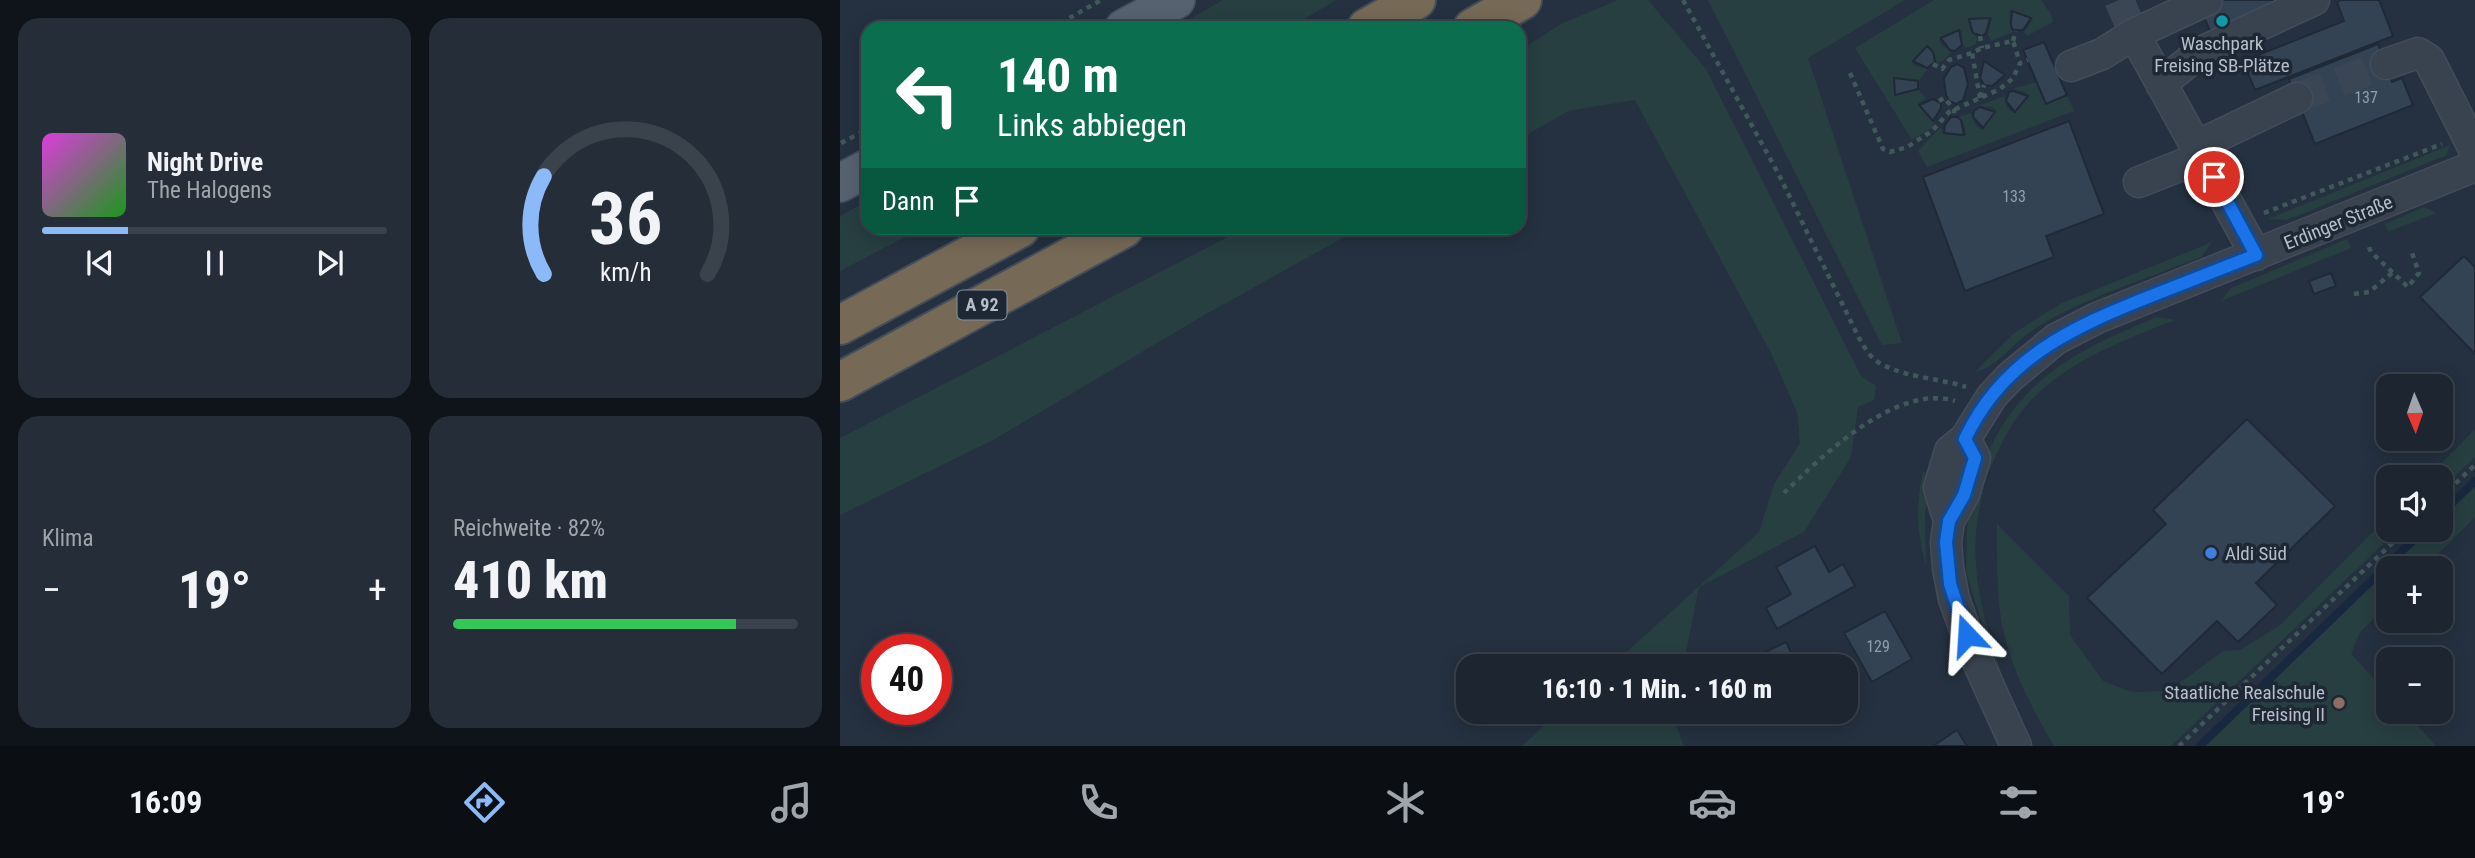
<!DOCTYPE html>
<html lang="de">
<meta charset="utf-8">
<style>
:root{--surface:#1c2530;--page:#252d38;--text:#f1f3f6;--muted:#a0a5ab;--line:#3a424c;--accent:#8cbaf9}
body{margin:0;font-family:"Roboto Condensed",sans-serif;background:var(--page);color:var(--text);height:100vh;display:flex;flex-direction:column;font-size:26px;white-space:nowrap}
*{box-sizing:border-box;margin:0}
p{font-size:23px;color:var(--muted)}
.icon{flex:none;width:38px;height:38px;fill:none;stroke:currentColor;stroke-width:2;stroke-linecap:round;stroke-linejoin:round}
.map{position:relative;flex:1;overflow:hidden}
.side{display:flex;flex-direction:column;gap:18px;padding:18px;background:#0f141a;width:840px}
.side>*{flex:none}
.top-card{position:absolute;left:21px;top:21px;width:665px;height:214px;border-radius:21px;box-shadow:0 4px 18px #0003,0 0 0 2px var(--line);background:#0b6e4f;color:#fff;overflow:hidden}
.needle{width:46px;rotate:178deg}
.fabs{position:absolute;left:1536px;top:374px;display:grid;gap:14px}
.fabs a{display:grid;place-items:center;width:77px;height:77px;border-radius:14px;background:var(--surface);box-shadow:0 4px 18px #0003,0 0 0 2px var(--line);font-size:35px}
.speed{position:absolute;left:21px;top:634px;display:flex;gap:14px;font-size:35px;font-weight:700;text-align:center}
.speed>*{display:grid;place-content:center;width:91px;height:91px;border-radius:50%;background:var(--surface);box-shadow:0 4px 18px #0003,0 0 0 2px var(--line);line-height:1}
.speed .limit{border:10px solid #d22;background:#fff;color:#111}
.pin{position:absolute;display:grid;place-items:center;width:60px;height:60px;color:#fff;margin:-30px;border:4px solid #fff;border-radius:50%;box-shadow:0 2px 7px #0007}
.me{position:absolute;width:77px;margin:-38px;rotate:340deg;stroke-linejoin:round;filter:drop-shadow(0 0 5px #0008)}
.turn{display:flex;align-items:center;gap:24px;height:147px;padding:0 21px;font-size:32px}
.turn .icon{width:91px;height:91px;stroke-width:2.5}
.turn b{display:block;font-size:49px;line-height:60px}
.then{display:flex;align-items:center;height:66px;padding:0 21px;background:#0003;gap:14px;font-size:26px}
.big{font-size:52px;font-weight:800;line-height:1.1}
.side .widget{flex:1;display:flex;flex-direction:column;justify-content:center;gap:10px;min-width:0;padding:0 24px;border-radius:21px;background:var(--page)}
.side .dial{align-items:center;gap:0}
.dial svg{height:182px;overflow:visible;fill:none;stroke:var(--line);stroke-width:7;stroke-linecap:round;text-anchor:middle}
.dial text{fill:var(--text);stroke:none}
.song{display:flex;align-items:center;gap:21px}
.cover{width:84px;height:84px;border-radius:10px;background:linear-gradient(135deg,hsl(300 70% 55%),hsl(120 70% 35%))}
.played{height:7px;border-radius:4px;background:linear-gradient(90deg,var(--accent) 25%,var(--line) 25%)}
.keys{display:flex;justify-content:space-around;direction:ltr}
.heat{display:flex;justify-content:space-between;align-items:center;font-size:38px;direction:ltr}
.charge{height:10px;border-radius:5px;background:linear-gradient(90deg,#34c759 82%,var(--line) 0)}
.side .tiles{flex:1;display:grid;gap:18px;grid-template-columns:repeat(2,1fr)}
.trip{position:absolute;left:616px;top:654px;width:402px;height:70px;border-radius:21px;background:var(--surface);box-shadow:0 4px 18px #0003,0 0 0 2px var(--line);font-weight:800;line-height:70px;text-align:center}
.menu{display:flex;height:112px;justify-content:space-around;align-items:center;background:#0b0f13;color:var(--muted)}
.menu .icon{width:49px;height:49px}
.menu .current{color:var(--accent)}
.menu b{font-size:32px;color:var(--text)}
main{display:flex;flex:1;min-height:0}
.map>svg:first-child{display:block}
.green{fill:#273f41}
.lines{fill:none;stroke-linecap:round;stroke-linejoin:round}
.stream{stroke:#18293f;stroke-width:8}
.building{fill:#344354;stroke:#202a37;stroke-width:2}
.minor-tunnel{stroke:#3b4655;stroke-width:30;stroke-dasharray:30 15;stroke-linecap:butt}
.minor-casing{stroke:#434c59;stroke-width:33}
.major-casing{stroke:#434c59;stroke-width:40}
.highway-casing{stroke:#444e5a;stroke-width:42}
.path{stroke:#405859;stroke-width:4.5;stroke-dasharray:5 5;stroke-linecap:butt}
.minor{stroke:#394350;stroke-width:30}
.major{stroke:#576270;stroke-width:37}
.highway{stroke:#766956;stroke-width:38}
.route-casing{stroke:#114b97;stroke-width:18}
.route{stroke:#1a73e8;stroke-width:12}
.culture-dot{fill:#0f9aa8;stroke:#1e2835;stroke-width:2.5}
.shop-dot{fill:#3f7fe0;stroke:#1e2835;stroke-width:2.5}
.education-dot{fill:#8d6e63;stroke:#1e2835;stroke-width:2.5}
.labels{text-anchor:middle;stroke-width:7;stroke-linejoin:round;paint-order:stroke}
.number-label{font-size:16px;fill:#949eab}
.shield{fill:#1e2835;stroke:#88919d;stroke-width:2}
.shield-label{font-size:18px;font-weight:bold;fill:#b6beca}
.poi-label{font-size:19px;fill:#b6beca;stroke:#1e2835}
.street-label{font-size:19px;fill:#b6beca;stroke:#1e2835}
</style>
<main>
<section class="side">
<div class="tiles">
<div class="widget">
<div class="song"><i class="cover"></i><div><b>Night Drive</b><p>The Halogens</p></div></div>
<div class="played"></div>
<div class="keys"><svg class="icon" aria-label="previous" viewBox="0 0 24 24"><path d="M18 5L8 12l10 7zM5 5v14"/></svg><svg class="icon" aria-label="pause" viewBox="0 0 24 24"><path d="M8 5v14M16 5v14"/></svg><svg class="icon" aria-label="next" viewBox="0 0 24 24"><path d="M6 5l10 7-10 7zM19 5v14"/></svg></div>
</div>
<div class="widget dial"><svg viewBox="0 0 100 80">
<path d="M14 69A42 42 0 1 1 86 69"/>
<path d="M14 69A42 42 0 0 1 14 26" stroke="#8cbaf9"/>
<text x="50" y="56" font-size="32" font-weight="700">36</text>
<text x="50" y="72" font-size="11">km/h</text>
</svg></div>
<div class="widget"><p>Klima</p>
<div class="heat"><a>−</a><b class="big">19°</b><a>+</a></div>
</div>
<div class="widget"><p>Reichweite · 82%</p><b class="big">410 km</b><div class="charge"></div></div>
</div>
</section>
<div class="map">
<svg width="1635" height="746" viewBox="0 0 1635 746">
<rect width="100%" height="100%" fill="#253140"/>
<path class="green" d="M 383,0 L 496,0 L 449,28 L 334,28 Z
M 778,0 L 808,0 L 866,69 L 1021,376 L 1036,386 L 1034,400 L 1018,407 L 1011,457 L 964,532 L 859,587 L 843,667 L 770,667 L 919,532 L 934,484 L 960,443 L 957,412 L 932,355 L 795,100 L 728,111 L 679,139 L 679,51 L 721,24 Z
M 868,0 L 1065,0 L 968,58 L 1062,343 L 1042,345 Z
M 1094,0 L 1201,0 L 1212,16 L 1213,22 L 1187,36 L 1184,32 L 1193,19 L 1170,10 L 1169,22 L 1173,32 L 1151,41 L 1148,34 L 1152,18 L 1128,19 L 1130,30 L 1137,38 L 1136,44 L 1127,48 L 1123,45 L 1121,30 L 1099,39 L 1100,43 L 1111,52 L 1104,60 L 1097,63 L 1094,52 L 1088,45 L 1072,62 L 1075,66 L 1088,69 L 1078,81 L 1054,78 L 1055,95 L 1078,89 L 1086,98 L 1078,104 L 1094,122 L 1093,127 L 1072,140 L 1015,48 Z
M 1197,82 L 1227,95 L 1234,111 L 1087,167 L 1078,151 L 1099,129 L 1102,128 L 1102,133 L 1126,135 L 1124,124 L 1119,117 L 1131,113 L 1135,124 L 1142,130 L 1156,110 L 1152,107 L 1138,106 L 1164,96 L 1167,107 L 1174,113 L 1189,95 L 1185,92 L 1172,89 Z
M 1610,145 L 1607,155 L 1447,220 L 1428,219 Z
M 28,201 L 28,228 L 82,228 L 0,271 L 0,216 Z
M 1584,207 L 1596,213 L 1548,232 L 1545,224 Z
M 405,228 L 520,228 L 361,317 L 153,440 L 0,515 L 0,438 Z
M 1507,239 L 1511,248 L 1381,301 L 1391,288 Z
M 1372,242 L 1361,257 C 1307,279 1233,301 1187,334 C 1170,347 1156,368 1135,372 L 1174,333 L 1220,304 Z
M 1317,317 L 1335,320 C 1277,343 1211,366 1174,422 C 1163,438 1156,457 1147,475 L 1140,472 C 1174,381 1232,352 1317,317 Z
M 1635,429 L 1635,457 L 1601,489 L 1601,478 L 1587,478 Z
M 1083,472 L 1094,474 L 1085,512 L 1086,566 C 1077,531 1075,508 1083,472 Z
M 1635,483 L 1635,517 L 1583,569 L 1549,569 L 1549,604 L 1520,632 L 1511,654 L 1549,695 L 1549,712 L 1565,712 L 1596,746 L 1362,746 L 1586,530 L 1601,530 L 1601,516 Z
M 1135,488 L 1143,492 C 1122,571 1149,636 1174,710 L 1151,652 L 1126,572 L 1127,527 Z
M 1549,516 L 1549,530 L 1558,530 L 1331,746 L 1214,746 C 1193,710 1173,673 1164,633 C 1156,601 1157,557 1157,524 L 1229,596 L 1230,635 L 1263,681 L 1292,692 L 1329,691 L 1383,651 L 1400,650 L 1439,626 Z
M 719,712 L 835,712 L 833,718 L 844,746 L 682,746 Z"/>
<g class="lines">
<path class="stream" d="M 1601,514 L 1635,481
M 1360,746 L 1584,530"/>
</g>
<path class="building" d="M 1378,0 L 1444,0 L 1371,33 L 1360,8 Z
M 1501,0 L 1539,0 L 1553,36 L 1415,90 L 1403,61 L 1504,21 L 1497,2 Z
M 1172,11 L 1191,18 L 1183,30 L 1173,30 L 1171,26 Z
M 1150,18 L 1146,33 L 1142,36 L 1133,33 L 1129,19 Z
M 1119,30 L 1122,45 L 1115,51 L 1110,50 L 1101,38 Z
M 1204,42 L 1227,95 L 1206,104 L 1183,50 Z
M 1538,44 L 1552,82 L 1562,78 L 1573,105 L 1475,144 L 1449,79 Z
M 1087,46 L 1093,52 L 1095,62 L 1087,68 L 1073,61 Z
M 1144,61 L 1165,75 L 1152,86 L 1144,85 L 1140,78 Z
M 1117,64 L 1124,68 L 1128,84 L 1123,100 L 1116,104 L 1109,101 L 1106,95 L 1104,78 L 1111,67 Z
M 1054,78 L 1078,81 L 1078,89 L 1055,95 Z
M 1173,91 L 1188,96 L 1175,112 L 1166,101 L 1169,92 Z
M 1093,99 L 1101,103 L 1101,108 L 1093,121 L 1079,105 Z
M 1140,107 L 1155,112 L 1143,128 L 1133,117 L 1134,111 Z
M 1111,117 L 1117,117 L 1121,120 L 1124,135 L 1104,133 L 1105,125 Z
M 1229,121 L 1264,214 L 1206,236 L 1214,257 L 1125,291 L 1083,177 Z
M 1624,256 L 1635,267 L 1635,354 L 1580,297 Z
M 1491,273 L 1496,286 L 1474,294 L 1469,281 Z
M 1407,419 L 1495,506 L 1416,583 L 1437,605 L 1398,642 L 1377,621 L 1322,674 L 1247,598 L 1326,524 L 1313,510 Z
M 975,546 L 989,572 L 1003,564 L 1015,586 L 937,629 L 926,608 L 951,594 L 936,567 Z
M 1045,611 L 1072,659 L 1032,682 L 1004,633 Z
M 946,642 L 958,667 L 912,667 L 909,660 Z
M 1117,730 L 1127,746 L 1093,746 Z"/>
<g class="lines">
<path class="minor-tunnel" d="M 1279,0 L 1294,34
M 1457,98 L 1546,64"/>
<g class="minor-casing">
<path id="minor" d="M 1294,34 L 1416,255
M 1546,64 L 1578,53 L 1589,60 L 1635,151
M 1231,66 L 1262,54 L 1294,34 L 1367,0
M 1321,84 L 1359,53 L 1474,0
M 1357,146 L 1457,98
M 1299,182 L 1362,157
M 1109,521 L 1124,494 L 1135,458 L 1125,439
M 1176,746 L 1132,649 L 1114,599 L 1108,568 L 1106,542 L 1109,521 L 1099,488 L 1110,451 L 1125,439 L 1152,396 L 1170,377 L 1216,339 L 1257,318 L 1635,166"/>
</g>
<g class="major-casing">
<path id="major" d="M 284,28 L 336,0
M 0,183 L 28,168"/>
</g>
<g class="highway-casing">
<path id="highway" d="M 527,28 L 576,0
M 633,28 L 682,0
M 0,325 L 180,228
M 0,382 L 284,228"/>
</g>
<path class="path" d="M 843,0 L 938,173 L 1019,338 C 1023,345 1028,354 1035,360 C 1058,377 1099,378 1126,387
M 212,28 L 261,0
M 1140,36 L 1142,48
M 1173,41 L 1176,31
M 1093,64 L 1102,69 L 1109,60 L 1132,53
M 1010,73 L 1043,149 L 1050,152 L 1067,147 L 1092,131 L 1109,112 L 1160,89 L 1173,78 L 1180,63 L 1188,60
M 1140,97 L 1144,85
M 1140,98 L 1132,53 L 1142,48 L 1173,41 L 1180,63
M 1099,101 L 1104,98 L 1114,109 L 1114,117
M 1,143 L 28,129
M 1424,213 L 1602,144
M 1529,247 L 1531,252 L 1568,287 L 1579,273 L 1572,253
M 1514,294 L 1529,292 L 1552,273
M 944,493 C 982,456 1057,383 1115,401
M 1601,497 L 1635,465
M 1339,746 L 1566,530"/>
<use href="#minor" class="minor"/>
<use href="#major" class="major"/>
<use href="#highway" class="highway"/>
</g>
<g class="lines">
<g class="route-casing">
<path id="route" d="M 1127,635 L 1110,584 L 1106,542 L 1109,521 L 1124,495 L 1135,458 L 1125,439 C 1163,358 1233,327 1311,296 C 1346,282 1381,269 1416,255 L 1374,177"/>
</g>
<use href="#route" class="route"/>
</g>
<circle class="culture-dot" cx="1382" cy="21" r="7"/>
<circle class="shop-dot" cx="1371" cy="553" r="7"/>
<circle class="education-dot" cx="1499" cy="703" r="7"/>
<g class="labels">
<g class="number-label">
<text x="1526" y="103">137</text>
<text x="1174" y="202">133</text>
<text x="1038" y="652">129</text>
</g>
<rect class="shield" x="117.5" y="290.5" width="49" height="29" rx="5"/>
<g class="shield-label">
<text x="142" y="311">A 92</text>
</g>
<g class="poi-label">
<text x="1382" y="50">Waschpark<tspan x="1382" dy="22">Freising SB-Plätze</tspan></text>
<text x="1385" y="560" text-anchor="start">Aldi Süd</text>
<text x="1485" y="699" text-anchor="end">Staatliche Realschule<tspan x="1485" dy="22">Freising II</tspan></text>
</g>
<g class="street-label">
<text transform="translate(1498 222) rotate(-22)" y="7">Erdinger Straße</text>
</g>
</g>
</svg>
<div class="fabs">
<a><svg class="needle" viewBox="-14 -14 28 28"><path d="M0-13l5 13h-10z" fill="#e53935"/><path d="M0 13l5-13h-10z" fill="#a0a5ab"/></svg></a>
<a><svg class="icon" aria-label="sound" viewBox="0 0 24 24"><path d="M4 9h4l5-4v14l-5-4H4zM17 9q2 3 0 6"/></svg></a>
<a>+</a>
<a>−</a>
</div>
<div class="speed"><div class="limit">40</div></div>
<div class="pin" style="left:1374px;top:177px;background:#d93025"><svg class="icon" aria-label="arrive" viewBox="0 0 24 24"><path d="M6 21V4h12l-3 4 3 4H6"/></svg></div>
<svg class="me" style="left:1127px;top:635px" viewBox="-20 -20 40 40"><path d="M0-17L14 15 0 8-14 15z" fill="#1a73e8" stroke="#fff" stroke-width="4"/></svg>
<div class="trip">16:10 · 1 Min. · 160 m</div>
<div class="top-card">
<div class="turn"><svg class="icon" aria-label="left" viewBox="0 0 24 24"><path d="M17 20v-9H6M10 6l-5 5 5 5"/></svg><div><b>140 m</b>Links abbiegen</div></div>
<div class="then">Dann<svg class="icon" aria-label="arrive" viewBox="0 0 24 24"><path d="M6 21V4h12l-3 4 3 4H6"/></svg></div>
</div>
</div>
</main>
<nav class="menu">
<b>16:09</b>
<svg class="icon current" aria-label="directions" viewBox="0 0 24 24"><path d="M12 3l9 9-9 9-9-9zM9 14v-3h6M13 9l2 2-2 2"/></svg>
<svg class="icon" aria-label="music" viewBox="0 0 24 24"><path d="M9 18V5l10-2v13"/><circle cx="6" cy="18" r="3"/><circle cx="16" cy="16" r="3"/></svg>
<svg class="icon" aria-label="phone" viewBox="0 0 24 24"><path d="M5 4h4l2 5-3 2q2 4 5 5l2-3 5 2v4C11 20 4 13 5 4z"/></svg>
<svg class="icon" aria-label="climate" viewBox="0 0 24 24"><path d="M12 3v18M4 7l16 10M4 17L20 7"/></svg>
<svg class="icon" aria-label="car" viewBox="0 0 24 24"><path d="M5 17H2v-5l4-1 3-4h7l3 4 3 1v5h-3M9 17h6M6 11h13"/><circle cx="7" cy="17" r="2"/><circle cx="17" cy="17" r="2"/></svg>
<svg class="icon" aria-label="filters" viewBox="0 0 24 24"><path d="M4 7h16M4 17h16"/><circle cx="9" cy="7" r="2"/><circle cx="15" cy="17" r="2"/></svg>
<b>19°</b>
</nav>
